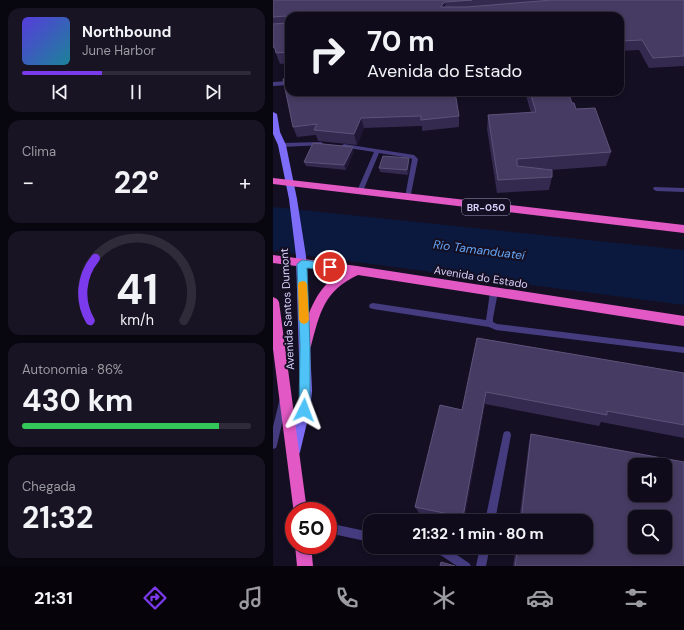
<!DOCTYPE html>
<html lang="pt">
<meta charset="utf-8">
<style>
:root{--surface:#0f0b1a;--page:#181423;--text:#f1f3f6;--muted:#9b9ba2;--line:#2f2b39;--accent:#7c3aed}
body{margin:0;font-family:"DM Sans",sans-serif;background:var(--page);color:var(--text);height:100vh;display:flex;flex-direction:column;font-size:15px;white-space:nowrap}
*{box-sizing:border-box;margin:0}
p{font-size:13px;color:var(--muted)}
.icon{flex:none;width:22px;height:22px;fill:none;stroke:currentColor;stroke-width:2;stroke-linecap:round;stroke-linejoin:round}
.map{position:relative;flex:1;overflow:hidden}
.panel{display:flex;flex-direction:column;gap:8px;padding:8px;background:#08060e;width:273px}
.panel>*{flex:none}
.guide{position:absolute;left:12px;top:12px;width:339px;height:84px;border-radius:12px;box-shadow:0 2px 6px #0003,0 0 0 1px var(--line);background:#0f0b1a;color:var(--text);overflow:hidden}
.tools{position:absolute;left:355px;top:458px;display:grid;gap:8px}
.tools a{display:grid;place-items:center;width:44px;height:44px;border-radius:8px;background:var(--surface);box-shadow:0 2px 6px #0003,0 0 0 1px var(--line);font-size:20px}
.speed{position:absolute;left:12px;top:502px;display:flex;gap:8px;font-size:20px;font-weight:700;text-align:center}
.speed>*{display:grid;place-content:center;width:52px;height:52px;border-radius:50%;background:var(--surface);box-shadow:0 2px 6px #0003,0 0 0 1px var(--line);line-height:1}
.speed .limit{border:6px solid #d22;background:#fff;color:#111}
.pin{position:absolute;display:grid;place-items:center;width:34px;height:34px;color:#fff;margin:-17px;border:2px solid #fff;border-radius:50%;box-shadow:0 1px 4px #0007}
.me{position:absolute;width:44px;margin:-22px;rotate:3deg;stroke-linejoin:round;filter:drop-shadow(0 0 3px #0008)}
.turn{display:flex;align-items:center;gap:14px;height:84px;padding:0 16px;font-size:18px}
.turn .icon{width:52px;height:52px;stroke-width:2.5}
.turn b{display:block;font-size:28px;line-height:34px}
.big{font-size:30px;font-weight:700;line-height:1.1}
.panel .widget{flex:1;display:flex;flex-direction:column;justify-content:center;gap:6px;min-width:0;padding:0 14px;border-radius:12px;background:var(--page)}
.panel .dial{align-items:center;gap:0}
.dial svg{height:104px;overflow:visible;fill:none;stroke:var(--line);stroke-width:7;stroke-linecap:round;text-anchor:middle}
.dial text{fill:var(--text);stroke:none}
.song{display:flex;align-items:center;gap:12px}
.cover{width:48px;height:48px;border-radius:6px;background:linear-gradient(135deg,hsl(250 70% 55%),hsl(190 70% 35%))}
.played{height:4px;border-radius:2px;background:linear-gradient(90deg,var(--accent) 35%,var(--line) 35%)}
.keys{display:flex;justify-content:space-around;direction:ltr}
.heat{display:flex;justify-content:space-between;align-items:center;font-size:22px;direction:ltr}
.charge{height:6px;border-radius:3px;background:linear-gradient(90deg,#34c759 86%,var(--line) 0)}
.trip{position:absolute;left:90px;top:514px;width:230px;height:40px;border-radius:12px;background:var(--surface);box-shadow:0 2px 6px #0003,0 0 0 1px var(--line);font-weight:700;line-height:40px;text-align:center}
.tab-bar{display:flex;height:64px;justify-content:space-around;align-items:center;background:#06040a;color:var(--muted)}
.tab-bar .icon{width:28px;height:28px}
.tab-bar .on{color:var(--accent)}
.tab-bar b{font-size:18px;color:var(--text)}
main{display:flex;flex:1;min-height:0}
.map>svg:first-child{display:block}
.water{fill:#0c193e}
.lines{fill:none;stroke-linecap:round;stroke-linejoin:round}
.service{fill:#453c7f;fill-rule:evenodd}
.minor{fill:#453c7f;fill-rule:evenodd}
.secondary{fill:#7e6df8;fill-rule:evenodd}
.trunk{fill:#e258c4;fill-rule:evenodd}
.wall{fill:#34294f}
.shaded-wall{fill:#1f1735}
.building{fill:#463b62;stroke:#5d537a;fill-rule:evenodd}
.route{fill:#4fc3f7;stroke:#337fa1}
.slow{fill:#f59e0b}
.labels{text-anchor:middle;stroke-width:4;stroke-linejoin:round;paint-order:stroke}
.shield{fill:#140f22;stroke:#9f98bb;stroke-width:1}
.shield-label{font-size:10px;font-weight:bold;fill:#dbd2fd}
.street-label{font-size:11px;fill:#dbd2fd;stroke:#140f22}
.water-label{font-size:12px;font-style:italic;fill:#65a6f8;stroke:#140f22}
</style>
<main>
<section class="panel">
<div class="widget">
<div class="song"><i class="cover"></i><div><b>Northbound</b><p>June Harbor</p></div></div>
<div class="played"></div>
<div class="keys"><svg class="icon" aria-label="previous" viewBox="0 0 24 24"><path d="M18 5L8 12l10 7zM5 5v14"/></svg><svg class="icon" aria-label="pause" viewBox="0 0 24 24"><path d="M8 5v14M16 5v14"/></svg><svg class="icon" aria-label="next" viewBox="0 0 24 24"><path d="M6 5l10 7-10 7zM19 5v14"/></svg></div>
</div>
<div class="widget"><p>Clima</p>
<div class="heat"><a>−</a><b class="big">22°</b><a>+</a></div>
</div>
<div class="widget dial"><svg viewBox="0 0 100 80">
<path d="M14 69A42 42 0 1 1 86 69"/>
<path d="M14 69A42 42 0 0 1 18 21" stroke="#7c3aed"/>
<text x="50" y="56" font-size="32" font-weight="700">41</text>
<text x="50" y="72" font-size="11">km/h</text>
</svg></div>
<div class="widget"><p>Autonomia · 86%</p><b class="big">430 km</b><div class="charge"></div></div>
<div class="widget"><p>Chegada</p><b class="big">21:32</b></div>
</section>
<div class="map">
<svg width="411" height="566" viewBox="0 0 411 566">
<rect width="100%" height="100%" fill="#140f22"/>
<path class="water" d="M 0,207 L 411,250 L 411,305 L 0,251 Z"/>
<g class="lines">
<path class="service" d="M 48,142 L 51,144 L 50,145 L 9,147 L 6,145 L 9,143 Z
M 71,144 L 141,155 L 145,159 L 137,199 L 135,199 L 132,197 L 139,159 L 137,158 L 106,153 L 90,191 L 87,193 L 84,191 L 101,152 L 69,147 L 68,146 Z
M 381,187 L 411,188 L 411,192 L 383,191 L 380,189 Z
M 221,289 L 224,290 L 225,292 L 220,318 L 220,322 L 224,324 L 411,347 L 411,353 L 223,330 L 216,327 L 100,309 L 97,308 L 96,306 L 97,304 L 100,303 L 213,320 L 217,292 L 218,290 Z
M 10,398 L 13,399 L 14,402 L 4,445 L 3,448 L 0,449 L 0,427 L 6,402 L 7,399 Z
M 234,431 L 237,432 L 238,435 L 222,521 L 212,521 L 230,435 L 231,432 Z
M 55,523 L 97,532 L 97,542 L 55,533 Z
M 154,547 L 172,547 L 196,563 L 198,566 L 184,566 L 169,556 L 156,550 Z
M 207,547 L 217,547 L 213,566 L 203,566 Z"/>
<path class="minor" d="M 16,81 L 16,85 L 0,86 L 0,82 Z"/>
<path class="secondary" d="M 0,112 L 4,114 L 7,132 L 13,145 L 24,199 L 33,256 L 39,391 L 37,410 L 27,452 L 25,456 L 21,458 L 17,456 L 15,452 L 25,410 L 27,391 L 23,256 L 16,199 L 5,145 L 0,134 Z"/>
<path class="trunk" d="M 0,178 L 411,225 L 411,233 L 0,184 Z
M 0,255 L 84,266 L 411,316 L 411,326 L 85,275 C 51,291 47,312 38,346 L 36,350 L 32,351 L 28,350 L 26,346 C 34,317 41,288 69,272 L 0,263 Z
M 0,297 L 4,299 L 6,302 L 34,511 L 21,511 L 21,514 L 0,349 Z
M 22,545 L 38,545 L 40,566 L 24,566 Z"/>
</g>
<path class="wall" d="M 0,0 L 411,0 L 411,66 L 376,68 L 366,50 L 347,51 L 347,16 L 16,16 L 16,63 L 7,64 L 5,59 L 0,45 Z
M 16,79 L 186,116 L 186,127 L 149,131 L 149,126 L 91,128 L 84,145 L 45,141 L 43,135 L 24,137 L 20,127 Z
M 252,92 L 295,92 L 299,103 L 338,152 L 333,166 L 278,170 L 279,177 L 276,190 L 224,193 L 214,129 L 215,115 L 258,113 Z
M 81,151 L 73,170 L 33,166 L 31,162 Z
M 137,163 L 135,175 L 107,172 L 106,168 Z
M 204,338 L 411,373 L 411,438 L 328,422 L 326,426 L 212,404 L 191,521 L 184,521 L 146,513 L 142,507 L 189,410 Z
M 258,434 L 411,566 L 240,566 L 243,547 L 313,547 L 313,521 L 246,521 L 256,442 Z"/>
<path class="shaded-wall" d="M 172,2 L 173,13 L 168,7 L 169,5 Z
M 1,48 L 2,48 L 5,59 Z
M 88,118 L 91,128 L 84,145 L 81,134 Z
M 80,147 L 81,151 L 73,170 L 71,165 Z
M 136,158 L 137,163 L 135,175 L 134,170 Z
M 213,392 L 212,404 L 191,521 L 190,521 L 190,517 Z"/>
<path class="building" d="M 0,0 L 199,0 L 172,2 L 169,5 L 168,7 L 194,7 L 279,0 L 411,0 L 411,56 L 380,58 L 369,40 L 347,41 L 347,16 L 16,16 L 16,52 L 3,53 L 2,48 L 1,48 L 0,45 L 0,24 L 13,23 L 14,22 L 13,16 L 0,17 Z
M 10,79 L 16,79 L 16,92 L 182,92 L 186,116 L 148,120 L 148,116 L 88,118 L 81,134 L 41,130 L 44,124 L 20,127 Z
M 257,92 L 295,92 L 299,103 L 301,103 L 303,109 L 322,108 L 338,152 L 244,159 L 244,166 L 279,170 L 279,177 L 225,180 L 215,115 L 263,112 Z
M 40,143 L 80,147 L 71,165 L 31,162 Z
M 110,156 L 136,158 L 134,170 L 106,168 Z
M 204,338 L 411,373 L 411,425 L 334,411 L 334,415 L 213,392 L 190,517 L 142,507 L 167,405 L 189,410 Z
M 258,434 L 411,462 L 411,566 L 242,566 L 245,547 L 313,547 L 313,521 L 248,521 ZM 362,465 L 392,465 L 392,495 L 362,495 ZM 362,517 L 392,517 L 392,547 L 362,547 Z
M 168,562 L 182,566 L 167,566 Z"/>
<path class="route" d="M 29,260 L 57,263 L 62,267 L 57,270 L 34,268 L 37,346 L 37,410 L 35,414 L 31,415 L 28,414 L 26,410 L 27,346 L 24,264 Z"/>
<path class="slow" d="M 30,281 L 33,282 L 34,285 L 36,320 L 34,323 L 31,324 L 28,323 L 26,320 L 25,285 L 26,282 Z"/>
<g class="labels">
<rect class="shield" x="189" y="199" width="48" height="16" rx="3"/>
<g class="shield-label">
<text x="213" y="211">BR-050</text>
</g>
<g class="street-label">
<text transform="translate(208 277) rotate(9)" y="4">Avenida do Estado</text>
<text transform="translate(14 309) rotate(-93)" y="4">Avenida Santos Dumont</text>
</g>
<g class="water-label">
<text transform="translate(206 250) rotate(7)" y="4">Rio Tamanduateí</text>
</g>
</g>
</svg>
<div class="tools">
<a><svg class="icon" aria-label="sound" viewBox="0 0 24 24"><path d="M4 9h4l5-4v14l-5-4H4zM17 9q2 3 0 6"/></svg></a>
<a><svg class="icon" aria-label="search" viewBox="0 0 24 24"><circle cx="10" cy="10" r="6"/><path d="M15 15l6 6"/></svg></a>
</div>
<div class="speed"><div class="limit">50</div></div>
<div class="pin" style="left:57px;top:267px;background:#d93025"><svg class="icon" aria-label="arrive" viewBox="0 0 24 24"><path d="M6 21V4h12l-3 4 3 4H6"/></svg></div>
<svg class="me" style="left:31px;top:410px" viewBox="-20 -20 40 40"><path d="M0-17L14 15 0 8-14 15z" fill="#4fc3f7" stroke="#fff" stroke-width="4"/></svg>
<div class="trip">21:32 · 1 min · 80 m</div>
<div class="guide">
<div class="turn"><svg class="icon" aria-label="right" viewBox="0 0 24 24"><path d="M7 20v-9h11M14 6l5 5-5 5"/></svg><div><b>70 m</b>Avenida do Estado</div></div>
</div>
</div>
</main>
<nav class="tab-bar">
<b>21:31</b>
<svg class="icon on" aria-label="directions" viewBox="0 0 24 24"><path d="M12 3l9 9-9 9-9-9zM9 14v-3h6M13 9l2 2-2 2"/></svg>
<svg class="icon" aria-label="music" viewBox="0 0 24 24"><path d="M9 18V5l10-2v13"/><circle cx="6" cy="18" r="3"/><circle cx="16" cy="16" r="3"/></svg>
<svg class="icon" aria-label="phone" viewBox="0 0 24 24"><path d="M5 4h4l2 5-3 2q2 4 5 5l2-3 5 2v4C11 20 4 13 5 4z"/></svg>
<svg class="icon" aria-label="climate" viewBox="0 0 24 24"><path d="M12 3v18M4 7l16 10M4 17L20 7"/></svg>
<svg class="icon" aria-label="car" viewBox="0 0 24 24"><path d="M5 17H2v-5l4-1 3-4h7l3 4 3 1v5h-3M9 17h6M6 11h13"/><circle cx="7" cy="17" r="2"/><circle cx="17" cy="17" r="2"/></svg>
<svg class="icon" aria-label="filters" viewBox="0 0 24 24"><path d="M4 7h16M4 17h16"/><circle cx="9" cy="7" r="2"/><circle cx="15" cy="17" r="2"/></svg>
</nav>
